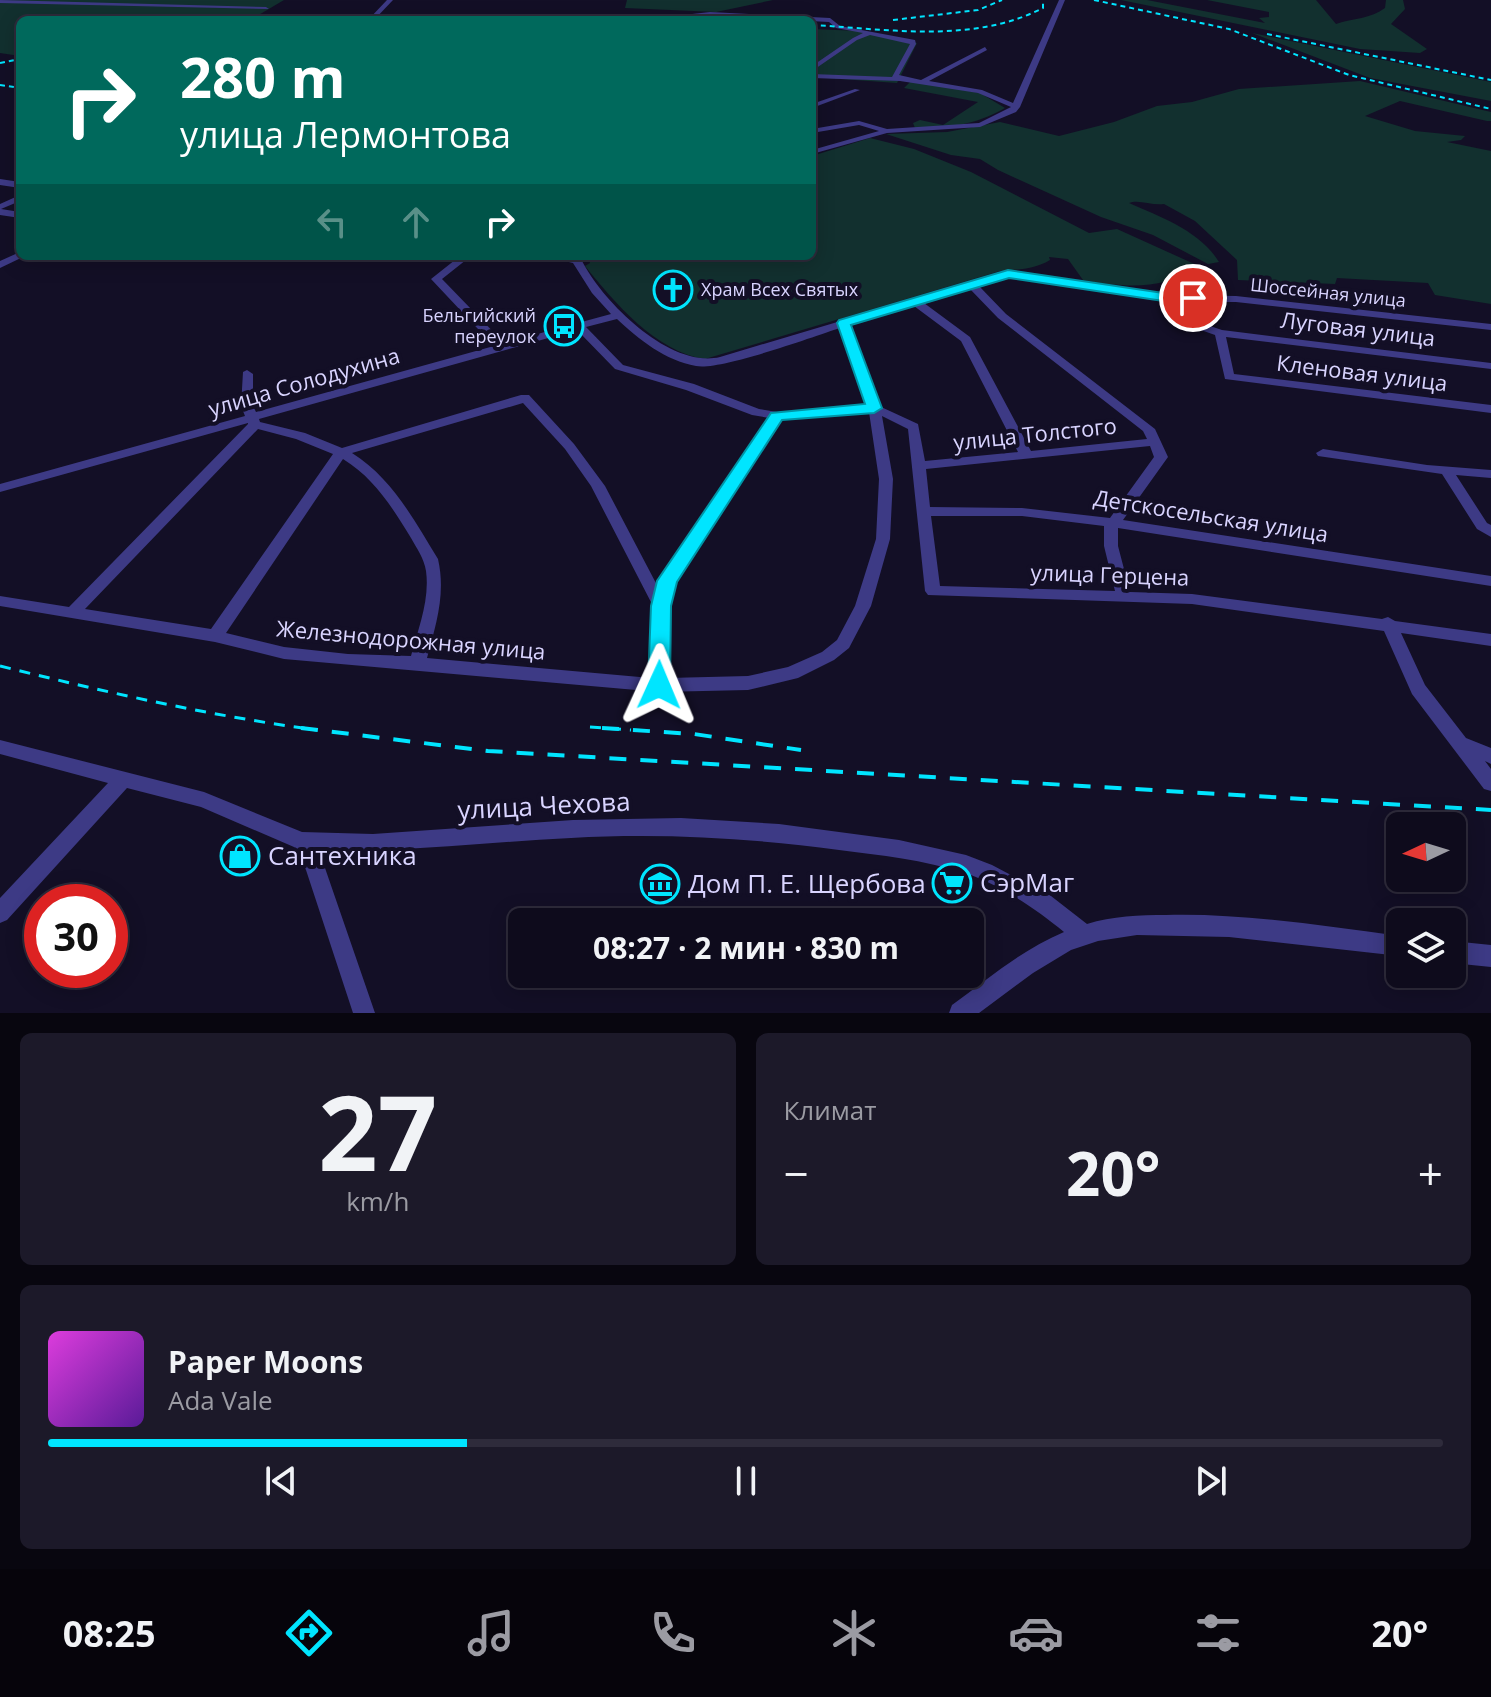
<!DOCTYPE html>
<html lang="ru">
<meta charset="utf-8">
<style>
:root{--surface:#0e0b1c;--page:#1c1929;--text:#f1f3f6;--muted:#9b9ba3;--line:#2e2b3b;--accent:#00e5ff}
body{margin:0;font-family:"Open Sans",sans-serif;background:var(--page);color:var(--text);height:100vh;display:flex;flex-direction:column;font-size:30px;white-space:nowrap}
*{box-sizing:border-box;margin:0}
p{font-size:26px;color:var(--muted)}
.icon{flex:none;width:44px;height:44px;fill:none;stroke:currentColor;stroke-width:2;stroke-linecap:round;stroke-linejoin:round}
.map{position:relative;height:1013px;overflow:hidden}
.sheet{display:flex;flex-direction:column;gap:20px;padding:20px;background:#08060f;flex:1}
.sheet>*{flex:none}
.hud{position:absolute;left:16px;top:16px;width:800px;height:244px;border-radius:12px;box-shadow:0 4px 20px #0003,0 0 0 2px var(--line);background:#00695c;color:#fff;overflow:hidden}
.needle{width:52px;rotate:266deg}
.controls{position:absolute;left:1386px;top:812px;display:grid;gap:16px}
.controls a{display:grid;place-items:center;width:80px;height:80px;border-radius:12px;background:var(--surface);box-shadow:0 4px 20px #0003,0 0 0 2px var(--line);font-size:40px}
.speed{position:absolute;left:24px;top:884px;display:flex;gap:16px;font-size:40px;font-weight:700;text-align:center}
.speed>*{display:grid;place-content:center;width:104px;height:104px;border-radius:50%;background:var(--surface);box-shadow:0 4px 20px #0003,0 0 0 2px var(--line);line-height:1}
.speed .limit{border:12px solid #d22;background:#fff;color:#111}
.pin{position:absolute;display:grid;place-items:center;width:68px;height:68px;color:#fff;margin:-34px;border:4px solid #fff;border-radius:50%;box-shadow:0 2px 8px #0007}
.me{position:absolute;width:88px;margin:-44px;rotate:1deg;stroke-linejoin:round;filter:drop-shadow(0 0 6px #0008)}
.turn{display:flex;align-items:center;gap:28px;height:168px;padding:0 32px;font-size:36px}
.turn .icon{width:104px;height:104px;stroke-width:2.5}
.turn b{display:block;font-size:56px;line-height:68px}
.lanes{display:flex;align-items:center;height:76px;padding:0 32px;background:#0003;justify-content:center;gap:40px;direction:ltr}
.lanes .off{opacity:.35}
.big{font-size:60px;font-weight:700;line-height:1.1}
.sheet .tile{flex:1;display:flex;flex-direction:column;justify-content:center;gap:12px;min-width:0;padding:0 28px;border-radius:12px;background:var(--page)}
.sheet .dial{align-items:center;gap:0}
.dial b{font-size:104px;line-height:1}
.song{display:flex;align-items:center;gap:24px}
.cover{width:96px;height:96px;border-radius:12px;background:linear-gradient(135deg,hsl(300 70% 55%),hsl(270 70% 35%))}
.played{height:8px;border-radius:4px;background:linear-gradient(90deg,var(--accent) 30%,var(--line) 30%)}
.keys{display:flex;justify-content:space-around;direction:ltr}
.heat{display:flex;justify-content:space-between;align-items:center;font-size:44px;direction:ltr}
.sheet .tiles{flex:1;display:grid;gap:20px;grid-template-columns:1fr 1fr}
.tile:last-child{grid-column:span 2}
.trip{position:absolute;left:508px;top:908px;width:476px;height:80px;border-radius:12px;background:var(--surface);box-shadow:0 4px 20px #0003,0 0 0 2px var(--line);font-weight:700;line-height:80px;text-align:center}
.menu{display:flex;height:128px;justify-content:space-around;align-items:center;background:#06040b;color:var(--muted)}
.menu .icon{width:56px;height:56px}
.menu .active{color:var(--accent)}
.menu b{font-size:36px;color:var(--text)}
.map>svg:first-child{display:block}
.green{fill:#12302f}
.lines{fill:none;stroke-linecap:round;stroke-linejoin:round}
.minor{fill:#3d3a85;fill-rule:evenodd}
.rail-far2{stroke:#00e5ff;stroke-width:2;stroke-dasharray:5 4;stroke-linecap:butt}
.rail-far1{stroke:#00e5ff;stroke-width:3;stroke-dasharray:11 9;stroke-linecap:butt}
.rail{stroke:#00e5ff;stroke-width:4;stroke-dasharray:17 14;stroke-linecap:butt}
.route{fill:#00e5ff;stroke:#0095a6;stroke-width:2}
.labels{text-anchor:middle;stroke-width:8;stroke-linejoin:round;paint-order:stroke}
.far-poi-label{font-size:18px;fill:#d9d4ff;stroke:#130f26;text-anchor:start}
.far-street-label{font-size:18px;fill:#d9d4ff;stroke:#130f26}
.street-label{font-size:22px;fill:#d9d4ff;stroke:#130f26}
.near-street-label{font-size:26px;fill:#d9d4ff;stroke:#130f26}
.near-poi-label{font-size:26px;fill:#d9d4ff;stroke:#130f26;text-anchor:start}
</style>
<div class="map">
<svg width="1491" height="1013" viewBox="0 0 1491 1013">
<rect width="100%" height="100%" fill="#130f26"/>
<path class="green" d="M 0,0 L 284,0 L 250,20 L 20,20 L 20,56 L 0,53 Z
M 627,0 L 773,0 L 716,12 L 625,8 Z
M 1121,0 L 1147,0 L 1265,23 L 1259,18 L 1269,17 L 1269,12 L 1207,0 L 1316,0 L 1336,24 C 1353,18 1371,19 1385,8 L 1386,0 L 1403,0 L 1405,9 L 1391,24 L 1427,49 L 1420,53 L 1360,49 Z
M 812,29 L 861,31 L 917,43 L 897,83 L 812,77 Z
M 1252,33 L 1491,82 L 1491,101 L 1370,78 Z
M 911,81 L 980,93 L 1005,108 C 973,126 951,127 915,128 L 913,123 L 920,120 L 943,125 L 978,102 L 904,88 Z
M 1360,81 L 1491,112 L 1491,121 L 1487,121 L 1400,101 L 1365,116 L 1415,131 L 1465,136 L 1461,140 L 1447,142 L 1491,151 L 1491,304 L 1435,295 L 1428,283 L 1337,278 L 1335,284 L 1238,280 L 1237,260 L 1195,221 L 1164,204 C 1152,206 1139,199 1129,203 C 1161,217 1200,231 1219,262 L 1208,264 L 1153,235 L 1101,217 L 998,170 L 980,159 L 951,155 L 886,134 L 947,132 L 1000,122 L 1059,136 L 1114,122 L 1157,106 L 1192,102 L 1239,89 Z
M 870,138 L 914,149 L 971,172 L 1089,233 L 1117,229 L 1201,267 C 1160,290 1128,288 1083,280 L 1068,259 L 1049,257 L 1050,260 C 1033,270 1019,269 1000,271 L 705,359 C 656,352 614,302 585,266 L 590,263 L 588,256 L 812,256 L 812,156 Z"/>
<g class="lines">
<path class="minor" d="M 0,0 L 266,7 L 269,9 L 0,3 Z
M 387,0 L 393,0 L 374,20 L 368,20 Z
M 1059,0 L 1065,0 L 1020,107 L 1016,112 L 980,127 L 887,133 L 812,154 L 812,150 L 879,131 L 859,125 L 812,133 L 812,129 L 859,121 L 887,129 L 979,123 L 1011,107 L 978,93 L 900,81 L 812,78 L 812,74 L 892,77 L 910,44 L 870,35 L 857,40 L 812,71 L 812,66 L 853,38 L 863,33 L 836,28 L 829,22 L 710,16 L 638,20 L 710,12 L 830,18 L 840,26 L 915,40 L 916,44 L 899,75 L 921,80 L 985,47 L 987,50 L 929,81 L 982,90 L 1013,103 Z
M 855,89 L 860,90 L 812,108 L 812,104 Z
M 0,179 L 20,182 L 20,188 L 0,185 Z
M 20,195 L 20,201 L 1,209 L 20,212 L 20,218 L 0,215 L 0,204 Z
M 20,252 L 20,256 L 23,257 L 0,268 L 0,261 Z
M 460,256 L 471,256 L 442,279 L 504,343 L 611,314 L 592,293 L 573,263 L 544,256 L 585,256 L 582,261 C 603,302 670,369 720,357 L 1008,271 L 1170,295 L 1236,296 L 1491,324 L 1491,330 L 1236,302 L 1199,302 L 1207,325 L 1222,330 L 1491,363 L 1491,369 L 1226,337 L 1234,374 L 1491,405 L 1491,413 L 1225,379 L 1215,335 L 1198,329 L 1189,301 L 1170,301 L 1008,277 L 979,286 L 1006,314 L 1155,429 L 1168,457 L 1123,520 L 1491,576 L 1491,586 L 1118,528 L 1118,546 L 1130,592 L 1192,594 L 1382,619 L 1388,617 L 1395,621 L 1491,634 L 1491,646 L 1401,633 L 1425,685 L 1466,738 L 1491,748 L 1491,764 L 1485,761 L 1491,769 L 1491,791 L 1484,789 L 1412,694 L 1384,631 L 1192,604 L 928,595 L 925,591 L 908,429 L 882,416 L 893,479 L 890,539 L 871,606 L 849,648 L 834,660 L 798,678 L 748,690 L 659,692 L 284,659 L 215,642 L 0,606 L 0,596 L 69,607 L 248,424 L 248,423 L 0,492 L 0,484 L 245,416 L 241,406 L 243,372 L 247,370 L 253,374 L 253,406 L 256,412 L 494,346 L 431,279 ZM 970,289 L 998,318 L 1143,431 L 1147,439 L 1031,451 L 970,337 L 924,303 ZM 914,306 L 961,341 L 1018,452 L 925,461 L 918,424 L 879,406 L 850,325 ZM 617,319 C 638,339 666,361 696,366 C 720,371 812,337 840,328 L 867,405 L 777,412 L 759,409 L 694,384 L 623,365 L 586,327 ZM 577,330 L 615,369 L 686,390 L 752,415 L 769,418 L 662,577 L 658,587 L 605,486 L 574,444 L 529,395 L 521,395 L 342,448 L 305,433 L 260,422 L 259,419 ZM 523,403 L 565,449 L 591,486 L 653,606 L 651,678 L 427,658 C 436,624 446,594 438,559 C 414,520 392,478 352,453 ZM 869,412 L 879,479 L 876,539 L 855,606 L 837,640 L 822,652 L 788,667 L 748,676 L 668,678 L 669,606 L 675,581 L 781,419 ZM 258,429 L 296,439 L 333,454 L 211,629 L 85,609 ZM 1150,446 L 1154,457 L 1110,518 L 1022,508 L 930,507 L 926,469 ZM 343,459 C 374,478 392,507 411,538 C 417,549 424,558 426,571 C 430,600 418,629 411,656 L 348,654 L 284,647 L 226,633 ZM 931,516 L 1022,516 L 1104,526 L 1104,546 L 1115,591 L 940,586 Z
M 1323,449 L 1427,465 L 1491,470 L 1491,478 L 1456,475 L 1487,523 L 1491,525 L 1491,537 L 1477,529 L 1442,474 L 1318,456 L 1316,453 Z
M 0,740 L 204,792 L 302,832 L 373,834 L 573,820 L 681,818 L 779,824 L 899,840 L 966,855 L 992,865 L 1051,896 L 1087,924 C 1112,916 1140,915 1166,915 C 1244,913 1323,926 1400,936 L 1400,956 L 1229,937 L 1137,935 L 1098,941 L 1071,950 L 1033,973 L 979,1013 L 949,1013 L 952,1005 C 988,979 1023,949 1064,932 C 1036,909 999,884 965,873 C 924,860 880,855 839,850 C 750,838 661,833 571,838 C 486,842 402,853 316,850 L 325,868 L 375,1013 L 353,1013 L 306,870 L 294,847 L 201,807 L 127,788 L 7,920 L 0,923 L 0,898 L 108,783 L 0,754 Z
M 1452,941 L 1491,945 L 1491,967 L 1452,963 Z"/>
<path class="rail-far2" d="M 1094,0 L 1229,29 L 1349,75 L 1491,109
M 459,16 L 462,20
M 893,20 L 978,10 L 1002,0
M 812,25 C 888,29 973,44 1043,8 L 1043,0
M 1267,34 L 1491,80
M 0,63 L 20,59
M 0,85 L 20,88"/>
<path class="rail-far1" d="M 0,666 C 105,692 211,716 317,730
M 590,727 L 631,730"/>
<path class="rail" d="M 301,728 L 488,751 L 1491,810
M 602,728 L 694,734 L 801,750"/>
</g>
<path class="route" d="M 1008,270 L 1170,294 L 1193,294 L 1200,298 L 1193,302 L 1170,302 L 1009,278 L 851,325 L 882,408 L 874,413 L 782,420 L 677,582 L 671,606 L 670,685 L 667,691 L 659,693 L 651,691 L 648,685 L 651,606 L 657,581 L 771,413 L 865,404 L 837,323 L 839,320 Z"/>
<defs>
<g id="church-ring" transform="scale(2)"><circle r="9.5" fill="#130f26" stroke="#00e5ff" stroke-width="1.5"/><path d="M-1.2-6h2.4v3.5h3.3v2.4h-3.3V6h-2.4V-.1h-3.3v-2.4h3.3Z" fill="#00e5ff"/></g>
<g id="bus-ring" transform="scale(2)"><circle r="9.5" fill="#130f26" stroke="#00e5ff" stroke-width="1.5"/><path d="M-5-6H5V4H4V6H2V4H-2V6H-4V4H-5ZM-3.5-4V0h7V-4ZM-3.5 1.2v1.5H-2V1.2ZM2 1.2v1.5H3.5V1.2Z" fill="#00e5ff"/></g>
<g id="shop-ring" transform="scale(2)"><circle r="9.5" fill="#130f26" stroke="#00e5ff" stroke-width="1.5"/><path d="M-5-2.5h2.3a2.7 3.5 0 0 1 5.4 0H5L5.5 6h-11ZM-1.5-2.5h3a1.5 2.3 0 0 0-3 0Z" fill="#00e5ff"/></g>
<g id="supermarket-ring" transform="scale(2)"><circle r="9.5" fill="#130f26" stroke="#00e5ff" stroke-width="1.5"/><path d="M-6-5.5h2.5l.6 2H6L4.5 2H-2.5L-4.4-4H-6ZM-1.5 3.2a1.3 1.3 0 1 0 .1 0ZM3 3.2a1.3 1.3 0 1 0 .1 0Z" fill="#00e5ff"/></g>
<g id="museum-ring" transform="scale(2)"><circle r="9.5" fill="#130f26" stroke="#00e5ff" stroke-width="1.5"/><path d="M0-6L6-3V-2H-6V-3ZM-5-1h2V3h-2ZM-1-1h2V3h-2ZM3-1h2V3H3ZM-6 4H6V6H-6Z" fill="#00e5ff"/></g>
</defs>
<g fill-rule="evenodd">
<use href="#church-ring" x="673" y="290"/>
<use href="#bus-ring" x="564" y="326"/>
<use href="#shop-ring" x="240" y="856"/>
<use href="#supermarket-ring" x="952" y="883"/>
<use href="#museum-ring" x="660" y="884"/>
</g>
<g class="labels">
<g class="far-poi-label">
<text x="701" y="296">Храм Всех Святых</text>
<text x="536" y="322" text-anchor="end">Бельгийский<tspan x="536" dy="21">переулок</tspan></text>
</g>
<g class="far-street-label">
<text transform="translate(1328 293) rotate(6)" y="6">Шоссейная улица</text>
</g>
<g class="street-label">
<text transform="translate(1358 329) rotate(7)" y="8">Луговая улица</text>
<text transform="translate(1362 373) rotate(7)" y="8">Кленовая улица</text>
<text transform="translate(304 382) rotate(-16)" y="8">улица Солодухина</text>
<text transform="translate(1035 434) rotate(-6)" y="8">улица Толстого</text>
<text transform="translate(1211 516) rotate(9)" y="8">Детскосельская улица</text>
<text transform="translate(1110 575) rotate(2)" y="8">улица Герцена</text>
<text transform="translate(411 640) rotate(5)" y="8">Железнодорожная улица</text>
</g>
<g class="near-street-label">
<text transform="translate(544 806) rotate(-3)" y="9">улица Чехова</text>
</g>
<g class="near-poi-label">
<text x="268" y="865">Сантехника</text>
<text x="980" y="892">СэрМаг</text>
<text x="688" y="893">Дом П. Е. Щербова</text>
</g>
</g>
</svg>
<div class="controls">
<a><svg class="needle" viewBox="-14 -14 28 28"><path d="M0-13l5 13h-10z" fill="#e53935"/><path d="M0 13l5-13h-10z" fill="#9b9ba3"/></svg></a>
<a><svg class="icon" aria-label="layers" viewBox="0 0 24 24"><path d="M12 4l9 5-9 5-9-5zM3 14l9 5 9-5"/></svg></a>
</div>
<div class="speed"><div class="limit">30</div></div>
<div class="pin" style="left:1193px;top:298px;background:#d93025"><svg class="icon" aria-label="arrive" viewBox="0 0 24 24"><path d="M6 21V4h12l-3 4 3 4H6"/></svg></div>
<svg class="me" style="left:659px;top:685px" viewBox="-20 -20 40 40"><path d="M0-17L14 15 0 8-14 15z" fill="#00e5ff" stroke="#fff" stroke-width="4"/></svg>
<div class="trip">08:27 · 2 мин · 830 m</div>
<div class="hud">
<div class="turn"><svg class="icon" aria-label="right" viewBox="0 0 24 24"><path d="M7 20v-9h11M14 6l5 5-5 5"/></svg><div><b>280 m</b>улица Лермонтова</div></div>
<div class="lanes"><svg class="icon off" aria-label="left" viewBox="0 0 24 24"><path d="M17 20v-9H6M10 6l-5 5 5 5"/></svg><svg class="icon off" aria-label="ahead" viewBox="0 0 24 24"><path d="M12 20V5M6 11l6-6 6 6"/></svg><svg class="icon" aria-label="right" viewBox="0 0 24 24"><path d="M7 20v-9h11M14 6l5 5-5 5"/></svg></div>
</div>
</div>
<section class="sheet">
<div class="tiles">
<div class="tile dial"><b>27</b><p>km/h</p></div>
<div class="tile"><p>Климат</p>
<div class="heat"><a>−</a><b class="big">20°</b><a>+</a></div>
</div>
<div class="tile">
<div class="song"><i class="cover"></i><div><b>Paper Moons</b><p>Ada Vale</p></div></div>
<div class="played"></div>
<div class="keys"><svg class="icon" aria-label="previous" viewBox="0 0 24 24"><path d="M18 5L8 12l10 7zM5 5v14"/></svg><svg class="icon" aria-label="pause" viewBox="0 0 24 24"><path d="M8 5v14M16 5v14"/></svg><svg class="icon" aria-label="next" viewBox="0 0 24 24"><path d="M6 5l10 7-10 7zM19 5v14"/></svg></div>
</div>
</div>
</section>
<nav class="menu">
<b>08:25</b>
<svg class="icon active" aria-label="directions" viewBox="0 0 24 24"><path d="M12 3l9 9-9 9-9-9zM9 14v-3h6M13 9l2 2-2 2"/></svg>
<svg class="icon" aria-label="music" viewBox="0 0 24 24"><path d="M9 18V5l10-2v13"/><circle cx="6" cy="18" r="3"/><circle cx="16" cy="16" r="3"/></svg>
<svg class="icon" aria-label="phone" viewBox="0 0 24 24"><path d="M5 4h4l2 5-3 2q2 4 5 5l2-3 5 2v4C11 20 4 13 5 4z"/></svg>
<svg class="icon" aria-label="climate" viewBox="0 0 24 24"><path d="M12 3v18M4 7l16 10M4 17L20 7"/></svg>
<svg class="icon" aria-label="car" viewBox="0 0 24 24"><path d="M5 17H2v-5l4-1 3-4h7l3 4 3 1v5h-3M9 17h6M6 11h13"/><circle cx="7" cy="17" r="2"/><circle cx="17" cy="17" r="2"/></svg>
<svg class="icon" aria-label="filters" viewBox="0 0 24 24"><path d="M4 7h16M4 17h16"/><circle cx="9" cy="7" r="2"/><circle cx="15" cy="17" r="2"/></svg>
<b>20°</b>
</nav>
